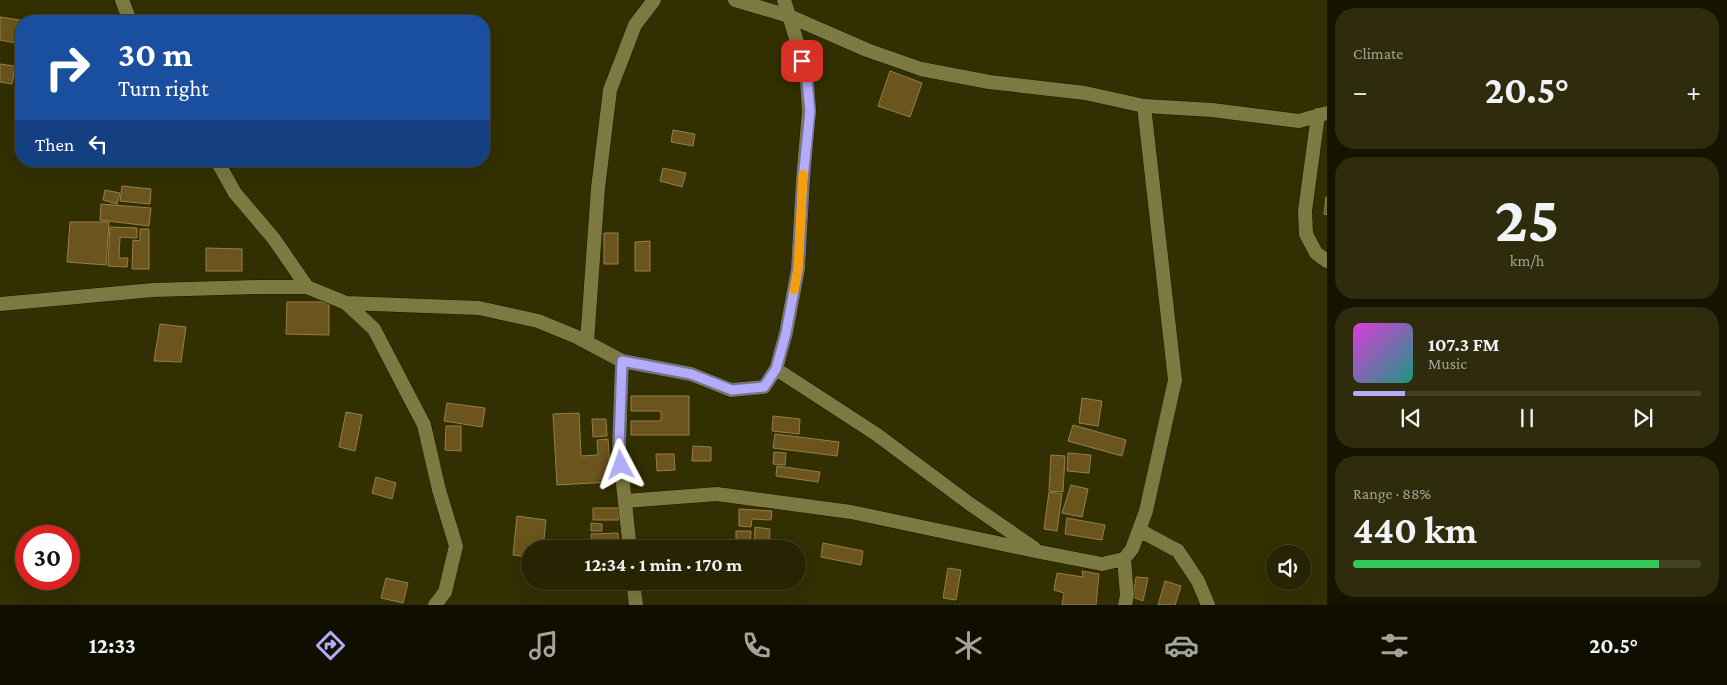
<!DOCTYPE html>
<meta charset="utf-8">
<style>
:root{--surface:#262402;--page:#2e2c0c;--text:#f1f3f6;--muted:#a4a499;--line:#424124;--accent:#b3adf9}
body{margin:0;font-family:"Crimson Pro",serif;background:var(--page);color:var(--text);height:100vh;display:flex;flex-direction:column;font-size:19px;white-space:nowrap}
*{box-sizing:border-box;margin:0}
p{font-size:16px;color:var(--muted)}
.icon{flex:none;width:28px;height:28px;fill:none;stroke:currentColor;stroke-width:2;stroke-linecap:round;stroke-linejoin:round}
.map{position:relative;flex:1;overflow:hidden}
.sheet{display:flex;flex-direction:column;gap:8px;padding:8px;background:#151401;width:400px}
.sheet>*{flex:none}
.banner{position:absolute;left:15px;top:15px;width:475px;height:152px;border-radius:20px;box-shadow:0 5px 20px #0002,0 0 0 1px var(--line);background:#1a4fa0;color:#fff;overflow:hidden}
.fabs{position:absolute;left:1266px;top:545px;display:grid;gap:10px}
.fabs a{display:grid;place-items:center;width:45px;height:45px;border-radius:50%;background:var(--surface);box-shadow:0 5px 20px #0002,0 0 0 1px var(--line);font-size:25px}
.speed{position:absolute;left:15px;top:525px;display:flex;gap:10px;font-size:25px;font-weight:700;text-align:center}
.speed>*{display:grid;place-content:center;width:65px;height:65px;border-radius:50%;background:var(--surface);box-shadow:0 5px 20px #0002,0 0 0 1px var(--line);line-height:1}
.speed .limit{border:8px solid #d22;background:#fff;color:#111}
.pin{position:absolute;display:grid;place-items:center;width:42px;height:42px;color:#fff;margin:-21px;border-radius:10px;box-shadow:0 2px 8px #0006}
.me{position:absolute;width:55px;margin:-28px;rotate:356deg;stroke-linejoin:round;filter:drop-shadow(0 0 4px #0008)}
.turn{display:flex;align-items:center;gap:18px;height:105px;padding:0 20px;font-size:22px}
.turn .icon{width:65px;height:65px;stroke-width:2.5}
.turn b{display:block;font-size:35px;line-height:42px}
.then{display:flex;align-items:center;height:48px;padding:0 20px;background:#0003;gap:10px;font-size:19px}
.big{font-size:38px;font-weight:700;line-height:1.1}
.sheet .card{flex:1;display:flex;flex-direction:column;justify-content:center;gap:8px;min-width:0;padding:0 18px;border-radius:20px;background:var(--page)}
.sheet .dial{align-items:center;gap:0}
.dial b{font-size:65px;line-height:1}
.song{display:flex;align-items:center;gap:15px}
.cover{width:60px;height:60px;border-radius:8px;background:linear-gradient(135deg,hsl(300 70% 55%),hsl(170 70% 35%))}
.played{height:5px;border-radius:2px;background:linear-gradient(90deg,var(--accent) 15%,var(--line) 15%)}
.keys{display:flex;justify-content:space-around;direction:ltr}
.heat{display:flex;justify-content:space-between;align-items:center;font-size:28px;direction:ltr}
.charge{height:8px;border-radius:4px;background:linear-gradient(90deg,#34c759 88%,var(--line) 0)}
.trip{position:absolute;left:521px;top:540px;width:285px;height:50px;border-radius:25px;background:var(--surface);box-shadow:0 5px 20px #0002,0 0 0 1px var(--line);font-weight:700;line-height:50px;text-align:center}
.menu{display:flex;height:80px;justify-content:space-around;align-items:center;background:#0f0e01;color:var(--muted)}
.menu .icon{width:35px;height:35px}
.menu .on{color:var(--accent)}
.menu b{font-size:22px;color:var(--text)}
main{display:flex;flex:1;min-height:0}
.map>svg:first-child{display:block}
.building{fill:#6b551d;stroke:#967f48}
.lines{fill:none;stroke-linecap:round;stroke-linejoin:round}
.minor-casing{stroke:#191800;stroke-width:15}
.minor{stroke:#7c7a41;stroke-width:14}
.route-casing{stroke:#7470a2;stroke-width:12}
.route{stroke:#b3adf9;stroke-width:9}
.slow{stroke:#f59e0b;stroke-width:9}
</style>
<main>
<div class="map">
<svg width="1327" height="605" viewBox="0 0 1327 605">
<rect width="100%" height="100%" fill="#323002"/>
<path class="building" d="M 0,17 L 26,21 L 21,21 L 21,44 L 0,40 Z
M 0,64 L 15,66 L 12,84 L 0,82 Z
M 19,68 L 21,69 L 21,92 L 15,91 Z
M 890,71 L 922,83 L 910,117 L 878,106 Z
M 673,130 L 695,134 L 693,146 L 671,142 Z
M 663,168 L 686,173 L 682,187 L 660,181 Z
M 122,186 L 151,189 L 150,204 L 120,201 Z
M 105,190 L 120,193 L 117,204 L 103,200 Z
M 1326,197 L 1327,197 L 1327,215 L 1324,214 Z
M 101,204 L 151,208 L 149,226 L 100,220 Z
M 70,222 L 109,222 L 106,265 L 67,262 Z
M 110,227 L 137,228 L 137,238 L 120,237 L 119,258 L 128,258 L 127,267 L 108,266 Z
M 140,229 L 149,229 L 149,269 L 132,269 L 133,240 L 140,241 Z
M 604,233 L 618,233 L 618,264 L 604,264 Z
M 650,241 L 650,271 L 635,271 L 635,242 Z
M 206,248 L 242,249 L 242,271 L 206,271 Z
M 287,302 L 329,302 L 329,335 L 286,334 Z
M 160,324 L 186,327 L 181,362 L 154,361 Z
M 631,396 L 689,396 L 689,435 L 631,435 L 631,421 L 661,421 L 661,411 L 631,411 Z
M 1082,398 L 1102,401 L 1098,426 L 1079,423 Z
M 447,403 L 485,408 L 482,427 L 444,421 Z
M 346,412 L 362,415 L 355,451 L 339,447 Z
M 579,413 L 581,456 L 598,455 L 597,440 L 608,439 L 611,482 L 557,485 L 553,414 Z
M 773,416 L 800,419 L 799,434 L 772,431 Z
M 592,419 L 606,419 L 607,436 L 593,437 Z
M 1073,425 L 1126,440 L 1122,456 L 1068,441 Z
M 446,426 L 461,426 L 461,451 L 445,450 Z
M 775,434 L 839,442 L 837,456 L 773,448 Z
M 693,446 L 711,447 L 711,461 L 692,461 Z
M 774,452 L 786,453 L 785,465 L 773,464 Z
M 1068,453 L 1091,455 L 1089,473 L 1067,471 Z
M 656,454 L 674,454 L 675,470 L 657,471 Z
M 1051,455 L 1065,456 L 1063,492 L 1049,491 Z
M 777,466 L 820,472 L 818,482 L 776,476 Z
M 376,477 L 396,483 L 392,499 L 372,493 Z
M 1071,485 L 1088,489 L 1082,517 L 1062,513 Z
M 1049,492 L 1062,494 L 1057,531 L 1044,529 Z
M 593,508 L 619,508 L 619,520 L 593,520 Z
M 739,509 L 772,511 L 771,520 L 752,519 L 751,527 L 739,526 Z
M 517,516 L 546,520 L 543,549 L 530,549 L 530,557 L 513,555 Z
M 1067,518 L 1105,525 L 1102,540 L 1065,534 Z
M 591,523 L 602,524 L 602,531 L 591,531 Z
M 755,527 L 770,529 L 769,549 L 754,549 Z
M 736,531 L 751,531 L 750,549 L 736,549 Z
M 618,533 L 619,549 L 592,549 L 591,534 Z
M 823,543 L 863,551 L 861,565 L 821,557 Z
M 644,546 L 677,548 L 643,549 Z
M 948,568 L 961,570 L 956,600 L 943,598 Z
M 1082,571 L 1099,574 L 1096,605 L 1062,605 L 1064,593 L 1054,590 L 1057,573 L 1083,577 Z
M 1136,577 L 1148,578 L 1143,601 L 1133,597 Z
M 386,578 L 408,583 L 403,603 L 381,598 Z
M 695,581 L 721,581 L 720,583 Z
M 1165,581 L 1181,586 L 1175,605 L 1158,605 Z"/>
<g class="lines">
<g class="minor-casing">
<path id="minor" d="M 122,0 L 130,21
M 735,0 L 789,16 L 867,50 L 921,69 L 989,82 L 1085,93 L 1144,106 L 1212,110 L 1299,121 L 1327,113
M 1318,115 L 1305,211 L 1306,234 L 1316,253 L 1327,261
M 217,161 L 235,193 L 274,239 L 307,287
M 346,303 L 374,329 L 424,425 L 439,490 L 456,546 L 445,592 L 435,605
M 0,304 L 153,290 L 259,287 L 307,287 L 346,303 L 479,308 L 538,321 L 577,337 L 622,361 L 691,374 L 731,390 L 764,387 L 776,369 L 786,333 L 798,269 L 803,179 L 809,111 L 807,81 L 803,61 L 784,0
M 587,342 L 598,188 L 610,90 L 635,25 L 654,0
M 622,361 L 619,447 L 630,549
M 776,369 L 876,434 L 970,504 L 1034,548
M 625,501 L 717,494 L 851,512 L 1040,552 L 1102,564 L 1124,559 L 1132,549 L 1146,511 L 1175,380 L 1144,106
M 1139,530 L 1178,551 L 1198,581 L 1208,605
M 1124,559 L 1127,595 L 1125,605
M 633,581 L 636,605"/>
</g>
<use href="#minor" class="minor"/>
</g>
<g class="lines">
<g class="route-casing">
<path id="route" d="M 621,465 L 619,447 L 622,361 L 691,374 L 732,390 L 764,387 L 776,369 L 786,333 L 798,269 L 803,179 L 810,111 L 807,81 L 802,61"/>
</g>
<use href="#route" class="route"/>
<path class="slow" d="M 794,290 L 798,269 L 803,174"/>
</g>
</svg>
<div class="fabs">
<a><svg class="icon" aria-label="sound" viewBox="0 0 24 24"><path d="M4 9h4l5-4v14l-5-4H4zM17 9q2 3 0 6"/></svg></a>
</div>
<div class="speed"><div class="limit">30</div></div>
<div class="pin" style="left:802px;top:61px;background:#d93025"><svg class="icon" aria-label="arrive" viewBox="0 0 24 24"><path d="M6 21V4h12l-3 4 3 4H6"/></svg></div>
<svg class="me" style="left:621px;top:465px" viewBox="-20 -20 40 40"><path d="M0-17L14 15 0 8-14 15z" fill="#b3adf9" stroke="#fff" stroke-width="4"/></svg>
<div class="trip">12:34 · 1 min · 170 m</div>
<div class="banner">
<div class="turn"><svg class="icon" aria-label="right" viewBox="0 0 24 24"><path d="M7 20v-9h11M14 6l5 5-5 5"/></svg><div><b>30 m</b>Turn right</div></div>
<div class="then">Then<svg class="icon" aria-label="left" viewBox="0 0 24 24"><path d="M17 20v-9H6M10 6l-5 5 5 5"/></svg></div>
</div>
</div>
<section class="sheet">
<div class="card"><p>Climate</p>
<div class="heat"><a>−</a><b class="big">20.5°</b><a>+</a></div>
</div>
<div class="card dial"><b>25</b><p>km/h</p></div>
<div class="card">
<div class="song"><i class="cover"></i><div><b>107.3 FM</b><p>Music</p></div></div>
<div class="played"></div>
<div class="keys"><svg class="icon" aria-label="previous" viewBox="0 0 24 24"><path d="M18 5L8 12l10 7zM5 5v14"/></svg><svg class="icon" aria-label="pause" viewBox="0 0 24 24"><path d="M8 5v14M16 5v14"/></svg><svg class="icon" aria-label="next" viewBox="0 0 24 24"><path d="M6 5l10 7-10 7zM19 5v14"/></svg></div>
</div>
<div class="card"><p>Range · 88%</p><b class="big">440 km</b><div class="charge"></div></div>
</section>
</main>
<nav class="menu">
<b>12:33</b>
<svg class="icon on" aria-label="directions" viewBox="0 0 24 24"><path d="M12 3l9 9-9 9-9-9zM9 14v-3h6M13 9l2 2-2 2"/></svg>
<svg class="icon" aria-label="music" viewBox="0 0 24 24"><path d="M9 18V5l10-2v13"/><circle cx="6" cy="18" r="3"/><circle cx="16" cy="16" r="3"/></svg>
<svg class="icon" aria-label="phone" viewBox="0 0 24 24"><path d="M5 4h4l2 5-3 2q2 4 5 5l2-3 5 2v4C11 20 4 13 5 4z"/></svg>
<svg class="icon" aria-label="climate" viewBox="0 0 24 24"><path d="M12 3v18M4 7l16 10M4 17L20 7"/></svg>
<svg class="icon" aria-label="car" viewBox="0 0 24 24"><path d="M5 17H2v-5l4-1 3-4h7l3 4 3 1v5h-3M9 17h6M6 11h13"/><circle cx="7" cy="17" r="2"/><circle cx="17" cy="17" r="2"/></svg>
<svg class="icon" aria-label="filters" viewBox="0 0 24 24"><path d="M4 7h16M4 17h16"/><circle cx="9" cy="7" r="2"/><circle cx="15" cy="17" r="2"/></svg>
<b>20.5°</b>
</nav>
